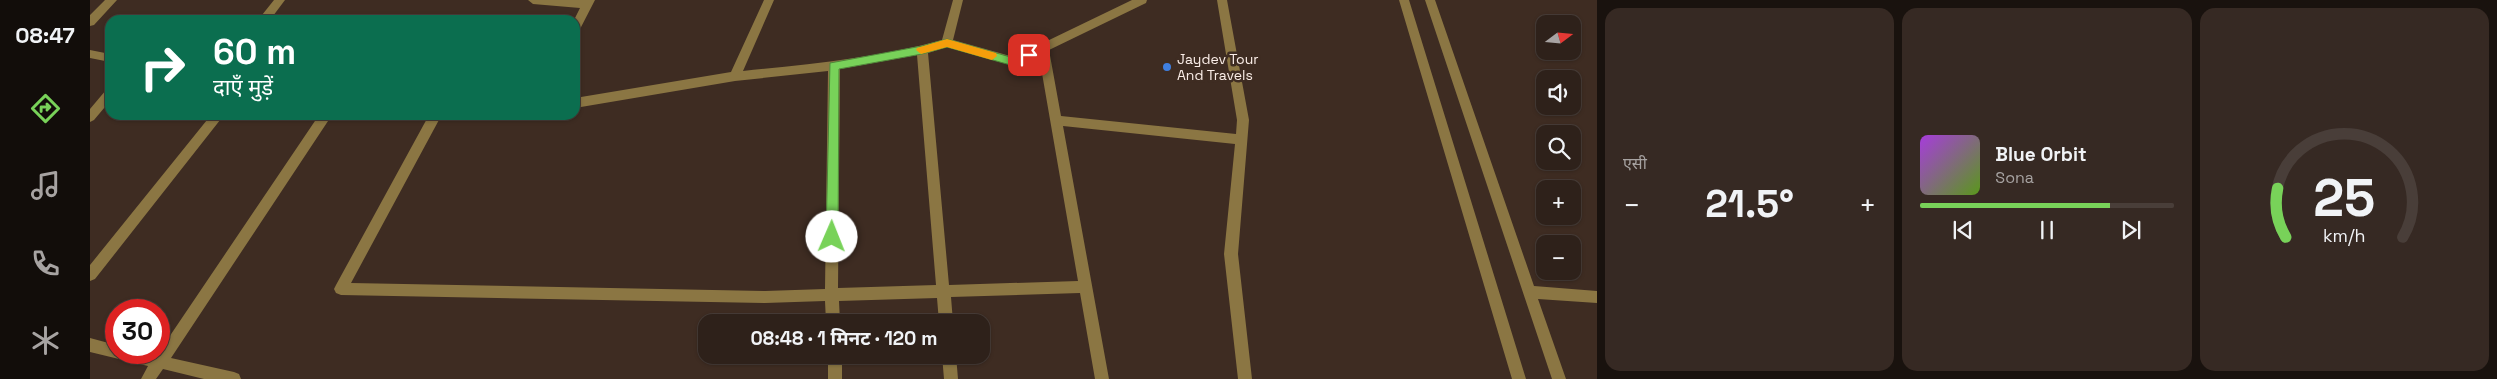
<!DOCTYPE html>
<html lang="hi">
<meta charset="utf-8">
<style>
:root{--surface:#2e211a;--page:#362923;--text:#f1f3f6;--muted:#a7a3a2;--line:#493e39;--accent:#78d259}
body{margin:0;font-family:"Space Grotesk","Noto Sans Devanagari",sans-serif;background:var(--page);color:var(--text);height:100vh;display:flex;flex-direction:column;font-size:19px;white-space:nowrap}
*{box-sizing:border-box;margin:0}
p{font-size:16px;color:var(--muted)}
.icon{flex:none;width:28px;height:28px;fill:none;stroke:currentColor;stroke-width:2;stroke-linecap:round;stroke-linejoin:round}
.map{position:relative;flex:1;overflow:hidden}
.panel{display:flex;flex-direction:column;gap:8px;padding:8px;background:#19120e;width:900px}
.panel>*{flex:none}
.top-card{position:absolute;left:15px;top:15px;width:475px;height:105px;border-radius:15px;box-shadow:0 1px 4px #0004,0 0 0 1px var(--line);background:#0b6e4f;color:#fff;overflow:hidden}
.needle{width:32px;rotate:74deg}
.buttons{position:absolute;left:1446px;top:15px;display:grid;gap:10px}
.buttons a{display:grid;place-items:center;width:45px;height:45px;border-radius:10px;background:var(--surface);box-shadow:0 1px 4px #0004,0 0 0 1px var(--line);font-size:25px}
.speed{position:absolute;left:15px;top:299px;display:flex;gap:10px;font-size:25px;font-weight:700;text-align:center}
.speed>*{display:grid;place-content:center;width:65px;height:65px;border-radius:50%;background:var(--surface);box-shadow:0 1px 4px #0004,0 0 0 1px var(--line);line-height:1}
.speed .limit{border:8px solid #d22;background:#fff;color:#111}
.pin{position:absolute;display:grid;place-items:center;width:42px;height:42px;color:#fff;margin:-21px;border-radius:10px;box-shadow:0 2px 8px #0006}
.me{position:absolute;width:55px;margin:-28px;rotate:1deg;stroke-linejoin:round;filter:drop-shadow(0 0 4px #0008)}
.turn{display:flex;align-items:center;gap:18px;height:105px;padding:0 25px;font-size:22px}
.turn .icon{width:65px;height:65px;stroke-width:2.5}
.turn b{display:block;font-size:35px;line-height:42px}
.big{font-size:38px;font-weight:700;line-height:1.1}
.panel .card{flex:1;display:flex;flex-direction:column;justify-content:center;gap:8px;min-width:0;padding:0 18px;border-radius:15px;background:var(--page)}
.panel .dial{align-items:center;gap:0}
.dial svg{height:130px;overflow:visible;fill:none;stroke:var(--line);stroke-width:7;stroke-linecap:round;text-anchor:middle}
.dial text{fill:var(--text);stroke:none}
.song{display:flex;align-items:center;gap:15px}
.cover{width:60px;height:60px;border-radius:8px;background:linear-gradient(135deg,hsl(280 70% 55%),hsl(90 70% 35%))}
.played{height:5px;border-radius:2px;background:linear-gradient(90deg,var(--accent) 75%,var(--line) 75%)}
.keys{display:flex;justify-content:space-around;direction:ltr}
.heat{display:flex;justify-content:space-between;align-items:center;font-size:28px;direction:ltr}
.panel .tiles{flex:1;display:grid;gap:8px;grid-template-columns:repeat(3,1fr)}
.trip{position:absolute;left:608px;top:314px;width:292px;height:50px;border-radius:15px;background:var(--surface);box-shadow:0 1px 4px #0004,0 0 0 1px var(--line);font-weight:700;line-height:50px;text-align:center}
main{display:flex;flex:1;min-height:0}
.tabs{display:flex;flex-direction:column;width:90px;justify-content:space-around;align-items:center;background:#120d0a;color:var(--muted)}
.tabs .icon{width:35px;height:35px}
.tabs .selected{color:var(--accent)}
.tabs b{font-size:22px;color:var(--text)}
.map>svg:first-child{display:block}
.lines{fill:none;stroke-linecap:round;stroke-linejoin:round}
.minor{fill:#8b7643;fill-rule:evenodd}
.route{fill:#78d259;stroke:#4e883a}
.slow{fill:#f59e0b}
.shop-dot{fill:#3f7fe0;stroke:#3e2c22;stroke-width:2}
.labels{text-anchor:middle;stroke-width:5;stroke-linejoin:round;paint-order:stroke}
.poi-label{font-size:14px;fill:#faede7;stroke:#3e2c22;text-anchor:start}
</style>
<main>
<nav class="tabs">
<b>08:47</b>
<svg class="icon selected" aria-label="directions" viewBox="0 0 24 24"><path d="M12 3l9 9-9 9-9-9zM9 14v-3h6M13 9l2 2-2 2"/></svg>
<svg class="icon" aria-label="music" viewBox="0 0 24 24"><path d="M9 18V5l10-2v13"/><circle cx="6" cy="18" r="3"/><circle cx="16" cy="16" r="3"/></svg>
<svg class="icon" aria-label="phone" viewBox="0 0 24 24"><path d="M5 4h4l2 5-3 2q2 4 5 5l2-3 5 2v4C11 20 4 13 5 4z"/></svg>
<svg class="icon" aria-label="climate" viewBox="0 0 24 24"><path d="M12 3v18M4 7l16 10M4 17L20 7"/></svg>
</nav>
<div class="map">
<svg width="1507" height="379" viewBox="0 0 1507 379">
<rect width="100%" height="100%" fill="#3e2c22"/>
<g class="lines">
<path class="minor" d="M 15,0 L 27,0 L 4,25 L 0,26 L 0,15 Z
M 184,0 L 195,0 L 180,20 L 168,20 Z
M 438,0 L 505,0 L 489,31 L 485,32 L 484,20 L 490,8 L 443,4 Z
M 674,0 L 684,0 L 653,71 C 720,64 787,58 852,40 L 863,0 L 873,0 L 863,40 L 924,57 L 1042,0 L 1057,0 L 1056,3 L 959,50 L 971,116 L 1146,134 L 1147,120 L 1127,0 L 1137,0 L 1159,120 L 1148,254 L 1162,379 L 1148,379 L 1134,254 L 1145,144 L 973,126 L 1019,379 L 1005,379 L 990,293 L 861,297 L 863,322 L 849,322 L 847,298 L 749,301 L 750,322 L 736,322 L 735,301 L 675,303 L 251,295 L 246,293 L 244,289 L 246,285 L 339,115 L 404,115 L 398,120 L 354,120 L 350,118 L 261,283 L 675,291 L 735,289 L 738,71 L 645,81 L 485,108 L 485,98 L 641,72 ZM 857,47 L 925,66 L 949,56 L 988,281 L 859,285 L 838,53 ZM 827,55 L 846,285 L 748,288 L 750,69 Z
M 1309,0 L 1319,0 L 1436,379 L 1422,379 Z
M 1335,0 L 1345,0 L 1444,286 L 1507,291 L 1507,303 L 1448,299 L 1476,379 L 1462,379 Z
M 0,50 L 20,54 L 20,62 L 0,58 Z
M 20,88 L 20,101 L 4,120 L 0,122 L 0,109 L 16,90 Z
M 121,115 L 134,115 L 5,279 L 0,281 L 0,265 Z
M 229,115 L 242,115 L 81,358 L 144,372 L 149,374 L 151,379 L 114,379 L 73,369 L 66,379 L 51,379 L 58,366 L 0,352 L 0,338 L 26,345 L 26,352 L 66,354 L 69,352 Z
M 738,355 L 752,355 L 752,379 L 738,379 Z
M 852,355 L 866,355 L 868,379 L 854,379 Z"/>
</g>
<path class="route" d="M 857,39 L 924,58 L 939,51 L 944,55 L 924,66 L 857,47 L 832,54 L 749,69 L 748,237 L 746,241 L 738,241 L 736,237 L 740,63 L 832,46 Z"/>
<path class="slow" d="M 857,39 L 906,53 L 907,56 L 902,60 L 857,47 L 831,54 L 826,50 L 827,48 Z"/>
<circle class="shop-dot" cx="1077" cy="67" r="5"/>
<g class="labels">
<g class="poi-label">
<text x="1087" y="64">Jaydev Tour<tspan x="1087" dy="16">And Travels</tspan></text>
</g>
</g>
</svg>
<div class="buttons">
<a><svg class="needle" viewBox="-14 -14 28 28"><path d="M0-13l5 13h-10z" fill="#e53935"/><path d="M0 13l5-13h-10z" fill="#a7a3a2"/></svg></a>
<a><svg class="icon" aria-label="sound" viewBox="0 0 24 24"><path d="M4 9h4l5-4v14l-5-4H4zM17 9q2 3 0 6"/></svg></a>
<a><svg class="icon" aria-label="search" viewBox="0 0 24 24"><circle cx="10" cy="10" r="6"/><path d="M15 15l6 6"/></svg></a>
<a>+</a>
<a>−</a>
</div>
<div class="speed"><div class="limit">30</div></div>
<div class="pin" style="left:939px;top:55px;background:#d93025"><svg class="icon" aria-label="arrive" viewBox="0 0 24 24"><path d="M6 21V4h12l-3 4 3 4H6"/></svg></div>
<svg class="me" style="left:742px;top:237px" viewBox="-20 -20 40 40"><circle r="19" fill="#fff"/><path d="M0-13L10 11 0 6-10 11z" fill="#78d259"/></svg>
<div class="trip">08:48 · 1 मिनट · 120 m</div>
<div class="top-card">
<div class="turn"><svg class="icon" aria-label="right" viewBox="0 0 24 24"><path d="M7 20v-9h11M14 6l5 5-5 5"/></svg><div><b>60 m</b>दाएँ मुड़ें</div></div>
</div>
</div>
<section class="panel">
<div class="tiles">
<div class="card"><p>एसी</p>
<div class="heat"><a>−</a><b class="big">21.5°</b><a>+</a></div>
</div>
<div class="card">
<div class="song"><i class="cover"></i><div><b>Blue Orbit</b><p>Sona</p></div></div>
<div class="played"></div>
<div class="keys"><svg class="icon" aria-label="previous" viewBox="0 0 24 24"><path d="M18 5L8 12l10 7zM5 5v14"/></svg><svg class="icon" aria-label="pause" viewBox="0 0 24 24"><path d="M8 5v14M16 5v14"/></svg><svg class="icon" aria-label="next" viewBox="0 0 24 24"><path d="M6 5l10 7-10 7zM19 5v14"/></svg></div>
</div>
<div class="card dial"><svg viewBox="0 0 100 80">
<path d="M14 69A42 42 0 1 1 86 69"/>
<path d="M14 69A42 42 0 0 1 9 39" stroke="#78d259"/>
<text x="50" y="56" font-size="32" font-weight="700">25</text>
<text x="50" y="72" font-size="11">km/h</text>
</svg></div>
</div>
</section>
</main>
